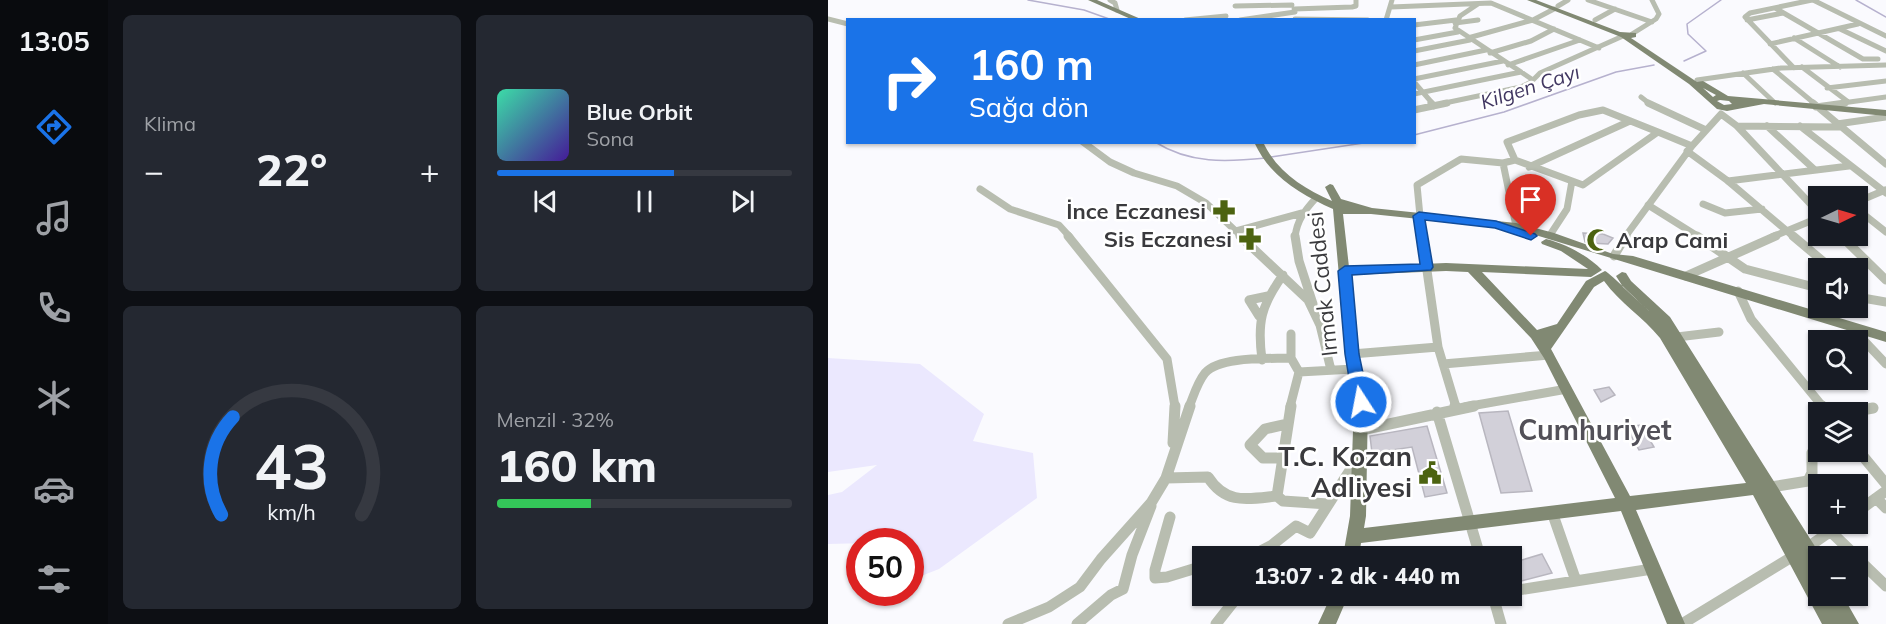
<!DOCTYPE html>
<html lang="tr">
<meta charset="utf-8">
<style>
:root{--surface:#171b24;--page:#242831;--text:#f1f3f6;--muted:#9ea1a6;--line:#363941;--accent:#1a73e8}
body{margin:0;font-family:Mulish,sans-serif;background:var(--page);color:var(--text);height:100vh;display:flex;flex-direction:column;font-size:22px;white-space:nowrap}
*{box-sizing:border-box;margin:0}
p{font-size:20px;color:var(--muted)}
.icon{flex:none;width:33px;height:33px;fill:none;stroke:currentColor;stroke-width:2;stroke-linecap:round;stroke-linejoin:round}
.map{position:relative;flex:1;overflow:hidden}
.side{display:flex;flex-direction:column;gap:15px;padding:15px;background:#0d0f14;width:720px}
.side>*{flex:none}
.banner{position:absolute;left:18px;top:18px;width:570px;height:126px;border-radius:0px;box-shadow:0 2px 4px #0004;background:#1a73e8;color:#fff;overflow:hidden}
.needle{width:39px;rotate:85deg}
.tools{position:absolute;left:980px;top:186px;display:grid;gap:12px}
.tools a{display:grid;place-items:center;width:60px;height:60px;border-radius:0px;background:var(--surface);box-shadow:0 2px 4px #0004;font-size:30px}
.speed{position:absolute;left:18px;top:528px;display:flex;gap:12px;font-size:30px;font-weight:700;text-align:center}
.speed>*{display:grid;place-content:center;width:78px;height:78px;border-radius:50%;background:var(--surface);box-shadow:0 2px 4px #0004;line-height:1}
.speed .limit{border:9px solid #d22;background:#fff;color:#111}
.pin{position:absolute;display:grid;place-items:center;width:51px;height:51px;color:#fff;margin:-62px -26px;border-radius:50% 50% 50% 0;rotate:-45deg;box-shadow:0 0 6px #0007}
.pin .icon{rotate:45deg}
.me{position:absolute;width:66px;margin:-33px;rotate:349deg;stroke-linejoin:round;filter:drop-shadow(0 0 4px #0008)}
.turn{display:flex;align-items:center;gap:21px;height:126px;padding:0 24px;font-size:27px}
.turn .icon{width:78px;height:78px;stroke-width:2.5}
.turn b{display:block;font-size:42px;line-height:51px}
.big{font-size:45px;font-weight:800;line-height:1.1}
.side .tile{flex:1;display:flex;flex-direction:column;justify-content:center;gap:9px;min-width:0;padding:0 21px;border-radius:9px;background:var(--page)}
.side .dial{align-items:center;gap:0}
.dial svg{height:156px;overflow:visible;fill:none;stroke:var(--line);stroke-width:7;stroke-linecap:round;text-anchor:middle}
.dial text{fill:var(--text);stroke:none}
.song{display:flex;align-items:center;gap:18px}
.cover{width:72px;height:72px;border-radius:9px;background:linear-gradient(135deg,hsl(160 70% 55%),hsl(260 70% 35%))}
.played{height:6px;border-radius:3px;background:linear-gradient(90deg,var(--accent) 60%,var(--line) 60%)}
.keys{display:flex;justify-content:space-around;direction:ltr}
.heat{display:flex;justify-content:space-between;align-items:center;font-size:33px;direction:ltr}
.charge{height:9px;border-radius:4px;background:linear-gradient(90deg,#34c759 32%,var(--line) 0)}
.side .tiles{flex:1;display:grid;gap:15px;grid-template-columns:repeat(2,1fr)}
.trip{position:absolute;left:364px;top:546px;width:330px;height:60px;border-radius:0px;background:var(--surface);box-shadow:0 2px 4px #0004;font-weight:800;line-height:60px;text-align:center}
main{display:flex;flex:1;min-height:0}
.dock{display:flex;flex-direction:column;width:108px;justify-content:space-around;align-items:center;background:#090b0e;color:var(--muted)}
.dock .icon{width:42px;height:42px}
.dock .active{color:var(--accent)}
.dock b{font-size:27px;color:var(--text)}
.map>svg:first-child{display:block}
.green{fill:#ebe8fe}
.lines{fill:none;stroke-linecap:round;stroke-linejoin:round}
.stream{stroke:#b6b1ce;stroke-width:1.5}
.building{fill:#d2d0d9;stroke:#b8b6bf;stroke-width:1.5}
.minor-far3{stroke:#b8bdb0;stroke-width:5}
.minor-far2{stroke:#b8bdb0;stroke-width:7}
.minor-far1{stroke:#b8bdb0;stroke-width:9}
.minor{stroke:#b8bdb0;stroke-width:11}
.major{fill:#818973;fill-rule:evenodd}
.route{fill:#1a73e8;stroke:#114b97;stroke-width:1.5}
.labels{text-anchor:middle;stroke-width:5;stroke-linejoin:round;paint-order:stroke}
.far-water-label{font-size:20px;font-style:italic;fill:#413761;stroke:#fff}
.poi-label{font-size:22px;font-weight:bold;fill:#3a3a3d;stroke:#fff;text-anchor:end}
.street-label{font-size:22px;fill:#3a3a3d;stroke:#fff}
.near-poi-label{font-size:27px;font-weight:bold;fill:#3a3a3d;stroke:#fff;text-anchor:end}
.district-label{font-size:28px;font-weight:bold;fill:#525058;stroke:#fff}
</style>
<main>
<nav class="dock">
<b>13:05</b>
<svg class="icon active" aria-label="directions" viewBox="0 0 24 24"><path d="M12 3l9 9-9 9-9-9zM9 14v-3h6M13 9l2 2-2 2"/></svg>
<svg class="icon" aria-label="music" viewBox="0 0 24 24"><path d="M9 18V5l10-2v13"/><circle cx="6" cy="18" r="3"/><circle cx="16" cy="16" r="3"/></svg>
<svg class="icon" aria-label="phone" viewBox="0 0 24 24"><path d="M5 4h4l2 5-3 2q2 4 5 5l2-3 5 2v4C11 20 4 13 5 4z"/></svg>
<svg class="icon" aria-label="climate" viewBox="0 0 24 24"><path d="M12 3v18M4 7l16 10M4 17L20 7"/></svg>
<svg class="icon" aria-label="car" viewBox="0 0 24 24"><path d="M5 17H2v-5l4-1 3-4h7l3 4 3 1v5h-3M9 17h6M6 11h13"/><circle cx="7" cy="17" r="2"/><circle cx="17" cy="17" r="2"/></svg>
<svg class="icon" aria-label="filters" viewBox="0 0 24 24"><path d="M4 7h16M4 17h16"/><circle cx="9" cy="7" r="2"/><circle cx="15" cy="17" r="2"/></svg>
</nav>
<section class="side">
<div class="tiles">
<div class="tile"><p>Klima</p>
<div class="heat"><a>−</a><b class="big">22°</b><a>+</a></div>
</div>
<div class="tile">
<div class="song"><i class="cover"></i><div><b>Blue Orbit</b><p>Sona</p></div></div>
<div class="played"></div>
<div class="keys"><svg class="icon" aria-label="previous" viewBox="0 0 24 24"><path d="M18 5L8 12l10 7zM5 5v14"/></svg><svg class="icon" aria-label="pause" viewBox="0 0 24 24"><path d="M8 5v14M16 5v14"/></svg><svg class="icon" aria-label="next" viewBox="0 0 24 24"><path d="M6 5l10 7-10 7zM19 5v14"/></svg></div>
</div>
<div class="tile dial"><svg viewBox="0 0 100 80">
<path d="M14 69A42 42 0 1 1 86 69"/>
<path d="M14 69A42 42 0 0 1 20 19" stroke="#1a73e8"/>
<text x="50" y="56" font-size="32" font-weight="700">43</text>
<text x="50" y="72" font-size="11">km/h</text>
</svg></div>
<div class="tile"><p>Menzil · 32%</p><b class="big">160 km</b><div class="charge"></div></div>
</div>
</section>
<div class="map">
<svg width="1058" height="624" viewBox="0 0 1058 624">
<rect width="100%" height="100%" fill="#fafafe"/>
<path class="green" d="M 0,358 L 92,364 L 156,414 L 145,441 L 205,453 L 209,498 L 111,569 L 83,580 L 82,542 L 0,544 L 0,495 L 14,492 L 49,465 L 0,472 Z"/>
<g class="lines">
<path class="stream" d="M 200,0 L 256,10 L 284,20
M 1028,0 L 1058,17
M 856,61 L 878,51 L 860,34 L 859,24 L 893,0
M 586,135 L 676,112 L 788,72 L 826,65
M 327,142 C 362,164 398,162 438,158
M 443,157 L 542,142"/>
</g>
<path class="building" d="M 755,233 L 775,234 L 785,238 L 780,244 L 761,243 L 757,242 Z
M 781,387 L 787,395 L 773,402 L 766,390 Z
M 680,411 L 704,491 L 673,493 L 651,413 Z
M 813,425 L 826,447 L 811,450 L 798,427 Z
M 599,426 L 619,493 L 597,497 L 584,447 L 544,453 L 542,436 Z
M 714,554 L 724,573 L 685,583 L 684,563 Z"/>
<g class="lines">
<path class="minor-far3" d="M 282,0 L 287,3 L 289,10
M 760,0 L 824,22
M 985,0 L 1058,36
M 650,4 L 632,16 L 627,28 L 705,80
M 407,6 L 464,5
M 730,6 L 740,0
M 563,7 L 663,3 L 771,48
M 947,8 L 1035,59 L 1050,59
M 466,9 L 524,7 L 528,6 L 528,0
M 0,19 L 20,24
M 467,19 L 540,20
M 357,20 L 398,16
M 412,20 L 467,12
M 558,20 L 564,0
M 767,20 L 787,9
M 919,20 L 955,13
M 627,23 L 650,20
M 586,25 L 628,20
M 1012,29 L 1058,51
M 804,34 L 828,19 L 831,14 L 824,0
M 640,38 L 705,20 L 726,9
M 966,38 L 1012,67
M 586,40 L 630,32
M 942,44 L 1030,24
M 586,51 L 642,40
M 662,53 L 703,41 L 726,29
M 586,65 L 658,50
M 680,65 L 752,40
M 974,67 L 1019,101
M 966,68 L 917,17 L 922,13 L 984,0
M 945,69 L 987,104
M 915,73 L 947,103
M 586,79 L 675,61
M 869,80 L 953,68 L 1058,65
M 586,82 L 605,104
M 999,88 L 1058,81
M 586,94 L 693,72
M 813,97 L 822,104
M 612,104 L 693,87 L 703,82 L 712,73 L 795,36
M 1007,104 L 1058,97"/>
<path class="minor-far2" d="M 603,103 L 606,106
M 820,103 L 878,130
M 985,103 L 1058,164
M 988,107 L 1017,103
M 586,110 L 619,103
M 775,110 L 830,132 L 755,185 L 687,160 L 679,142 L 751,115 Z
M 1009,124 L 1058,117
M 909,126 L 1013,127
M 939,126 L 987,170
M 972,126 L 1058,193
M 830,132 L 864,146
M 255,142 L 282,162 L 306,173 L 349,186 L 378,203 L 414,237
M 859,151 L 900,181 L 966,237
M 675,163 L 688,226
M 701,167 L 802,121
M 900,181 L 1021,166
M 152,189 L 182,209 L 231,225 L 242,237
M 1029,202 L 1057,190
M 875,204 L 897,213 L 934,209
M 820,205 L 871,237
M 1029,209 L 1058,232
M 408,231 L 474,213
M 722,235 L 739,209 L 744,181
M 467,237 C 469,220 477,210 488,198
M 594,237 L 589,185 L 633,159 L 675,163 L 687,160
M 797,237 L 864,146 L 893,114 L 909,126 L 990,212
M 944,237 L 990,218"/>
<path class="minor-far1" d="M 240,236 L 339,359 L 347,407
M 412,236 L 480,300 L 492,325 L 503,370
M 467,236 L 471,261 L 485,304
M 594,236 L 610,347 L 628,407
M 869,236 L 917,269 L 990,288
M 965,236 L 1003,268
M 1013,236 L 1058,280
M 786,256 L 798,236
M 858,276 L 948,236
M 910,291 L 923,319 L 995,407
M 1029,297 L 1058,302
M 431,316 L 421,300 L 440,296
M 1023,327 L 1058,364
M 849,337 L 891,332
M 524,354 L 610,347
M 434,360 C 429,322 433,306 455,275
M 615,364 L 721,355
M 471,372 L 526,369
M 361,407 C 366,395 369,383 377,373 C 392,356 441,359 463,358
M 462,407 L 471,372 L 463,358 L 463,334
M 637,407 L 739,389"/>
<path class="minor" d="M 627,406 L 628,408
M 994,406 L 999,412
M 609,412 L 652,556
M 1022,412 L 1045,408
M 533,430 L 646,406
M 345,443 L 347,406
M 1029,449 L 1058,484
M 454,458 L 435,458 L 422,445 L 437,429 L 459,424
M 338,478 L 380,477 C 398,505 420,499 449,496 L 455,501 L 500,504
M 943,487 L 980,481 L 984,473 L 984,453 L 990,451
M 449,496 L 463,406
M 1048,498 L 1058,508
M 724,512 L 748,581
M 1029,512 L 1058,491
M 342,517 L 327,570 L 327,578 L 339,577 L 375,566
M 1002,531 L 1028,556
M 423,556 L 444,545
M 439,556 L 444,545 L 468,526 L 482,533 L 530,458
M 1029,558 L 1058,586
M 684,591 L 824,569
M 665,596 L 673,624
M 180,624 L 221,607 L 252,587 L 273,559 L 323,503 L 338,478 L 362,406
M 249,624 L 283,595 L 295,589 L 304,555 L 323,506
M 388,624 L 410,596
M 854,624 L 980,547 L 1013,524"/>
<path class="major" d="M 260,0 L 269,0 L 315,20 L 305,20 Z
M 699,0 L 708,0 L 792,32 L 808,33 L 808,37 L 803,38 L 869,82 L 875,81 L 900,96 L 1058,110 L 1058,116 L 936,104 L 899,111 L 889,109 L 861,84 L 793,37 ZM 875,88 L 888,95 L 885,97 ZM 892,100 L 901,101 L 904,104 L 896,105 L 889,101 Z
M 426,142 L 435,142 C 449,172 475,188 504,201 L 497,187 L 502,184 L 505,185 L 513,199 L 544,208 L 688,223 L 726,233 L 785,254 L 805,256 L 1058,332 L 1058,342 L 688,229 L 543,214 L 515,214 L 521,267 L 618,263 L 760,269 L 733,251 L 714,244 L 713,242 L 718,239 C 738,244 759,255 774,270 L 763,277 L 654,272 L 709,330 L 729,324 L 758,281 L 777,271 C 783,274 813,304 822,312 L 795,287 L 788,276 L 794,272 L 798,273 L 803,281 L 842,317 L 993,556 L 990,556 L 990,574 L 984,572 L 982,568 L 990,583 L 990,596 L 997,596 L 998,597 L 998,596 L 1015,596 L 1031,624 L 1012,624 L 1010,620 L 1012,624 L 994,624 L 925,495 L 808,510 L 857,624 L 839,624 L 793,511 L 533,543 L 531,556 L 515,556 L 522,516 L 526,402 L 518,354 L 505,209 C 472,194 442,177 426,142 ZM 618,271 L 640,272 L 703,338 L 716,358 L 787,498 L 536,528 L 538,516 L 540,402 L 530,354 L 522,275 ZM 776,281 C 792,303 815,317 832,338 L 918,483 L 802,496 L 723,349 L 766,287 Z
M 503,596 L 520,596 L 508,624 L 490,624 Z"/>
</g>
<path class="route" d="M 591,212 L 668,221 L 707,234 L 709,236 L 703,240 L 667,228 L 597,220 L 605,267 L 603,270 L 524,275 L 531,354 L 541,402 L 538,407 L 533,408 L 527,407 L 525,402 L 517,354 L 510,271 L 517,266 L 592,264 L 585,216 Z"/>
<defs>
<g id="pharmacy-bare" transform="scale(1.8)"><path d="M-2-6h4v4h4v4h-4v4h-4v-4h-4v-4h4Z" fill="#4c6310" stroke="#fff" stroke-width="2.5" paint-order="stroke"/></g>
<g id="mosque-bare" transform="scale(1.8)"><path d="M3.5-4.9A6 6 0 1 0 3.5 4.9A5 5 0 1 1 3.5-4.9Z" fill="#4c6310" stroke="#fff" stroke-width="2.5" paint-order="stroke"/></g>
<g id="civic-bare" transform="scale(1.8)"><path d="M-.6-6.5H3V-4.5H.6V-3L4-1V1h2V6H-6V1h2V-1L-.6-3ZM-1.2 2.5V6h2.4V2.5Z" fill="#4c6310" stroke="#fff" stroke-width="2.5" paint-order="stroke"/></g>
</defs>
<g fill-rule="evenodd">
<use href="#pharmacy-bare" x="396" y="211"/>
<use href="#pharmacy-bare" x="422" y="239"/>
<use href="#mosque-bare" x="770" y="240"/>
<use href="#civic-bare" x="602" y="473"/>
</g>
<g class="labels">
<g class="far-water-label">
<text transform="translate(702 87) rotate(-18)" y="7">Kilgen Çayı</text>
</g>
<g class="poi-label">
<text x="378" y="219">İnce Eczanesi</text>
<text x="404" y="247">Sis Eczanesi</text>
<text x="788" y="248" text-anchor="start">Arap Cami</text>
</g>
<g class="street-label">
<text transform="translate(494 284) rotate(-96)" y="8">Irmak Caddesi</text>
</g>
<g class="near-poi-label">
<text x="584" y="466">T.C. Kozan<tspan x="584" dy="31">Adliyesi</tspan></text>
</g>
<g class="district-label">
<text x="767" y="440">Cumhuriyet</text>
</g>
</g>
</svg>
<div class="tools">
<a><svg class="needle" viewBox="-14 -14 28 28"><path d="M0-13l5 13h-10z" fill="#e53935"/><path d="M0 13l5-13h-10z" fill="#9ea1a6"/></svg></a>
<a><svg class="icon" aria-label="sound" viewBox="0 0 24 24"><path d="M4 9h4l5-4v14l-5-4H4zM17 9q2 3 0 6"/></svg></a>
<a><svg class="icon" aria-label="search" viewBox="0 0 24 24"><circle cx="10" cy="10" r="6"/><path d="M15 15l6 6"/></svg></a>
<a><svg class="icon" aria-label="layers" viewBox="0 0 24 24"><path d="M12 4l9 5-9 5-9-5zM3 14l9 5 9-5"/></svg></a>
<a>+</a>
<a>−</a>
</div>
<div class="speed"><div class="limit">50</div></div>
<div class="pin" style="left:703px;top:236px;background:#d93025"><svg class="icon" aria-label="arrive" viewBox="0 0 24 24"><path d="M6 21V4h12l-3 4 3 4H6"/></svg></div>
<svg class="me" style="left:533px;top:402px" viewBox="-20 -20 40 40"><circle r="17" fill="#1a73e8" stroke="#fff" stroke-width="3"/><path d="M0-11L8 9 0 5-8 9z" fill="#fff"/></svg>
<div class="trip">13:07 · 2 dk · 440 m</div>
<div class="banner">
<div class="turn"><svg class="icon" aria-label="right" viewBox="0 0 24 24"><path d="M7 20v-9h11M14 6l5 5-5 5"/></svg><div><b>160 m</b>Sağa dön</div></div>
</div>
</div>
</main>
